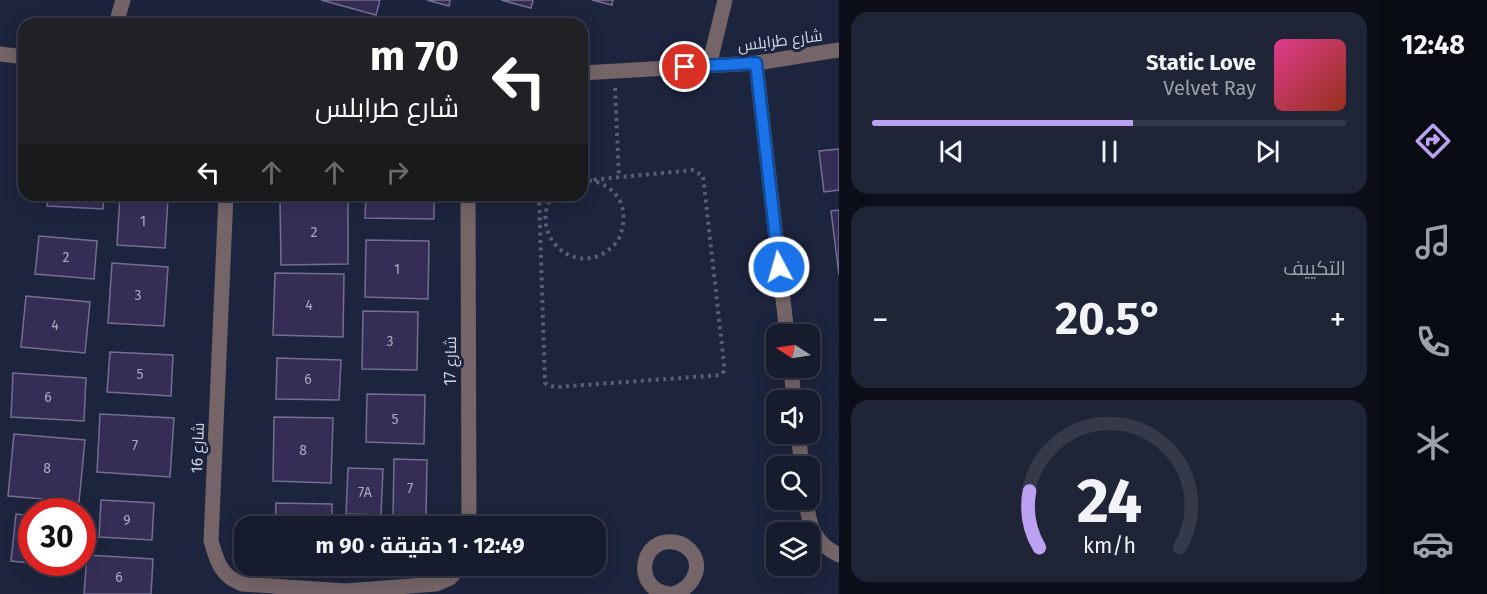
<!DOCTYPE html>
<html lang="ar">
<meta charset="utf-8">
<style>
:root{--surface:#161b2e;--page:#1f2436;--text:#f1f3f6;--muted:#9ea1aa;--line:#35394a;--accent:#bca0f2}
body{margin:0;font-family:"Fira Sans",Cairo,sans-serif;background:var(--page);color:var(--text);direction:rtl;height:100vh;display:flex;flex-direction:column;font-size:22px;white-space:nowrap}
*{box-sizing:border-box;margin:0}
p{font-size:20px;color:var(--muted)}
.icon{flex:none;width:33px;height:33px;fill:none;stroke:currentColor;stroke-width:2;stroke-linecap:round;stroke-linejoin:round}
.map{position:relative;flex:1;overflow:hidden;direction:ltr}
.drawer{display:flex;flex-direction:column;gap:12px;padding:12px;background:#0c0f19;width:540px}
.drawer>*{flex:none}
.top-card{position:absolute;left:18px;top:18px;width:570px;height:183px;border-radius:18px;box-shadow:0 3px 15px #0003,0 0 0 2px var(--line);direction:rtl;background:#202124;color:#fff;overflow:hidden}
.needle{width:39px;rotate:282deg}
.fabs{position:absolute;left:766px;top:324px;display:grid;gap:12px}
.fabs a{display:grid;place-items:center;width:54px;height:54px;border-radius:12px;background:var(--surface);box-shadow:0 3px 15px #0003,0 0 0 2px var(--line);font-size:30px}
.speed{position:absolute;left:18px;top:498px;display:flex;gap:12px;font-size:30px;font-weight:700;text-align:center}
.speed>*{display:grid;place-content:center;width:78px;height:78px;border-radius:50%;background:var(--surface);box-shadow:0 3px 15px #0003,0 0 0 2px var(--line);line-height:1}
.speed .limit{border:9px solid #d22;background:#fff;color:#111}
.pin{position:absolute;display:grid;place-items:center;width:51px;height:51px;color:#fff;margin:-26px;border:3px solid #fff;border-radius:50%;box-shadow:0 2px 6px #0007}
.me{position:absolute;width:66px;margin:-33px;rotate:354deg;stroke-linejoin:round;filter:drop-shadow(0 0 4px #0008)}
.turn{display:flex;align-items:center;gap:21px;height:126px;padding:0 30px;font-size:27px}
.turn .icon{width:78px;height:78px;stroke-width:2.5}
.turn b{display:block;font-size:42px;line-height:51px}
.lanes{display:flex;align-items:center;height:57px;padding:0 30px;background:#0003;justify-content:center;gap:30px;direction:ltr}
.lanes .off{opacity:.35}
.big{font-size:45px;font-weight:700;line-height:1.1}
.drawer .tile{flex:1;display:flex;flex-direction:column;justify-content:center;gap:9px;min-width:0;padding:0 21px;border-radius:18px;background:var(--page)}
.drawer .dial{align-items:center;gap:0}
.dial svg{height:156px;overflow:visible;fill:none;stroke:var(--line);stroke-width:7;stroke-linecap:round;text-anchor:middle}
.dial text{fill:var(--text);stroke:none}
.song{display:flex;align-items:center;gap:18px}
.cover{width:72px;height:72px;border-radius:9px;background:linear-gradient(135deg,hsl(330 70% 55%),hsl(10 70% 35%))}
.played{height:6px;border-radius:3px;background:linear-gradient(90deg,var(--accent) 55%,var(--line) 55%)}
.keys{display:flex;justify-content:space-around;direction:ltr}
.heat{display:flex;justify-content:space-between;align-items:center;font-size:33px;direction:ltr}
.trip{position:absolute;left:234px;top:516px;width:372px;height:60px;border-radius:18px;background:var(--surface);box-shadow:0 3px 15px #0003,0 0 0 2px var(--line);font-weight:700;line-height:60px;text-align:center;direction:rtl}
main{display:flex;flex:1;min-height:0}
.dock{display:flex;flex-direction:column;width:108px;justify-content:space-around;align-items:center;background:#090b12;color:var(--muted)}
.dock .icon{width:42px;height:42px}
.dock .active{color:var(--accent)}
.dock b{font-size:27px;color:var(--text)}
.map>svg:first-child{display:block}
.building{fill:#362d56;stroke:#736f8e;stroke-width:1.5}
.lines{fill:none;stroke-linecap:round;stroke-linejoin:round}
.path{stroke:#595f76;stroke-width:4;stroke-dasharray:3 4.5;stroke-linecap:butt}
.minor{stroke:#756568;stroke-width:15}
.route-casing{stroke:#114b97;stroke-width:15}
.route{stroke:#1a73e8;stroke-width:10}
.labels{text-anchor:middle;stroke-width:6;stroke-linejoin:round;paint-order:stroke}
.number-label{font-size:14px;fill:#a8aac1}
.street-label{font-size:16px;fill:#ced4e5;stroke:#1d243d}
</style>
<main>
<nav class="dock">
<b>12:48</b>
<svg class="icon active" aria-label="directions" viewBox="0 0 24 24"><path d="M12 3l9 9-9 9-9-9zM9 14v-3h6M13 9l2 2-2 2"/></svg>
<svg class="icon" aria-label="music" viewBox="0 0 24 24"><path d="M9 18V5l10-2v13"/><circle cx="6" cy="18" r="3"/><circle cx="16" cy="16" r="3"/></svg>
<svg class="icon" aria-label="phone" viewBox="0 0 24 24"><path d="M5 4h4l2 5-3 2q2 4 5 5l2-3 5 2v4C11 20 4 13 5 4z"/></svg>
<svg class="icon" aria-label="climate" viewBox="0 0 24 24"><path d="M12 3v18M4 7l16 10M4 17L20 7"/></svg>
<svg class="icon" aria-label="car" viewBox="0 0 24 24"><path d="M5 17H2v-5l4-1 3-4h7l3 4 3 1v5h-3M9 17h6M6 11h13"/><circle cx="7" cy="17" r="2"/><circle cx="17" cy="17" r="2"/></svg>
</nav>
<section class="drawer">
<div class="tile">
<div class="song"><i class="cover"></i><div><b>Static Love</b><p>Velvet Ray</p></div></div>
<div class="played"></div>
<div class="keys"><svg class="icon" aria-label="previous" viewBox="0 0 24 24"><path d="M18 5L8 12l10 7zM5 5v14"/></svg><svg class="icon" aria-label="pause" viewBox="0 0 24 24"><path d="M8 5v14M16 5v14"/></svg><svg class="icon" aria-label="next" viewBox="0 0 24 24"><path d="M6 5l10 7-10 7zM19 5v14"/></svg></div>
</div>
<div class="tile"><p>التكييف</p>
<div class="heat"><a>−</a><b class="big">20.5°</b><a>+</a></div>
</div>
<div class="tile dial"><svg viewBox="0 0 100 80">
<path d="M14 69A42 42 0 1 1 86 69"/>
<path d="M14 69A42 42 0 0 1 9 40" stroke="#bca0f2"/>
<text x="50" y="56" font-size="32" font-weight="700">24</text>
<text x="50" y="72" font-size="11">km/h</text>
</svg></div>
</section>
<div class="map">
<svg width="839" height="594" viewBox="0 0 839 594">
<rect width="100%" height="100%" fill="#1d243d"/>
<path class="building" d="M 321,0 L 380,0 L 376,15 Z
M 427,0 L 450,0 L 449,6 Z
M 501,0 L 533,0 L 531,8 Z
M 592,0 L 613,0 L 612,5 Z
M 839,149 L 839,190 L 824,192 L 819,151 Z
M 48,195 L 104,195 L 103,209 L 47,206 Z
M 120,195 L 168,198 L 165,248 L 117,245 Z
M 366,195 L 434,195 L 434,219 L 365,218 Z
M 280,200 L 348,200 L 348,264 L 281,265 Z
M 839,210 L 839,275 L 831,211 Z
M 39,236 L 97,241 L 94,279 L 35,274 Z
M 366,240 L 429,241 L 428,299 L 365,297 Z
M 112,263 L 168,267 L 164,326 L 108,323 Z
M 275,273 L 344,274 L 343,337 L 273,335 Z
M 26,296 L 90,302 L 85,353 L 21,347 Z
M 363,311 L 418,312 L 417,370 L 362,369 Z
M 110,352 L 173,355 L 171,396 L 107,392 Z
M 277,358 L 341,360 L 339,400 L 276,399 Z
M 13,373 L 86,378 L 84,421 L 11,417 Z
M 367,394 L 425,395 L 424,444 L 366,442 Z
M 100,414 L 174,418 L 170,477 L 97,472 Z
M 274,417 L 333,418 L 331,483 L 273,481 Z
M 14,434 L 85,440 L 79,502 L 8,496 Z
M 394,459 L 427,460 L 426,517 L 393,516 Z
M 348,468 L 383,469 L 381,515 L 346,514 Z
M 101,500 L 154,503 L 152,540 L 99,537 Z
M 276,503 L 332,504 L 332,526 L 275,526 Z
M 16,514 L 32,516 L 32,562 L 68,562 L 68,567 L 11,561 Z
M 87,555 L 153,559 L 151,594 L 84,594 Z"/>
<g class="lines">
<path class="path" d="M 615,88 L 619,177
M 539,195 L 545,383 L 550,386 L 557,387 L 721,375 L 724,371 L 724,364 L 703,176 L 693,170 L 591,180
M 553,195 C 528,231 570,277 607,251 C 613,247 619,241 621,233 C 624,223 625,212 620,201 C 613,187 598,180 582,180"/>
<path class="minor" d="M 116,24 L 123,0
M 0,54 L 24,57
M 756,63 L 787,334
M 709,66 L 725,0
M 582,73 L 756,63 L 839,50
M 226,195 L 211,541 C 217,562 221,576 242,584 L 346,591 L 436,584 L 450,578 L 461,566
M 468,195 L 469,526
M 791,368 L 794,400
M 798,434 L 802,466
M 806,500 C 809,526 814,543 839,555
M 669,594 C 632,589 640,537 674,542 C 682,543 688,547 693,554 C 703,571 690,589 673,594"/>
</g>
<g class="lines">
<g class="route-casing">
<path id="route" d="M 685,67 L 756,63 L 779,267"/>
</g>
<use href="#route" class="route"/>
</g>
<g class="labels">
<g class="number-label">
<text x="143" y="226">1</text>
<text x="314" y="237">2</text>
<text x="66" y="262">2</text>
<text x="397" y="274">1</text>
<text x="138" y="300">3</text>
<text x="309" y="310">4</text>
<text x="55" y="330">4</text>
<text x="390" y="346">3</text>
<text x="140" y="379">5</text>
<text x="308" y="384">6</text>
<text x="48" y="402">6</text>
<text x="395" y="424">5</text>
<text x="135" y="450">7</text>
<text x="303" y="455">8</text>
<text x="47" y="473">8</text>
<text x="410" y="493">7</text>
<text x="365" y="497">7A</text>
<text x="127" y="525">9</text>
<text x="119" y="582">6</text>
</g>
<g class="street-label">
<text transform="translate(780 40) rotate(-7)" y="6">شارع طرابلس</text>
<text transform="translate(450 361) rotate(-90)" y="6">شارع 17</text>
<text transform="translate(197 448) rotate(-88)" y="6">شارع 16</text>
</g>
</g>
</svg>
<div class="fabs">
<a><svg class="needle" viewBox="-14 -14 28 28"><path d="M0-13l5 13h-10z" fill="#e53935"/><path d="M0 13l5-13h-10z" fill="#9ea1aa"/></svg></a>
<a><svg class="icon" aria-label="sound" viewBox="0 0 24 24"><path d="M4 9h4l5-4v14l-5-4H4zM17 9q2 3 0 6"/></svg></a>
<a><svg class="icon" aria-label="search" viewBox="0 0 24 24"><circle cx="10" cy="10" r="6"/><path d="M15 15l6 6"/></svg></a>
<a><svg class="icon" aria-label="layers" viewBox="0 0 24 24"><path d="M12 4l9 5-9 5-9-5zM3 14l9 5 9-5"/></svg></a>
</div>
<div class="speed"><div class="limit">30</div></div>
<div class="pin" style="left:685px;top:67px;background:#d93025"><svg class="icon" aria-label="arrive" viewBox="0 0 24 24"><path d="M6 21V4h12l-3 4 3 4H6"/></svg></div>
<svg class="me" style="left:779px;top:267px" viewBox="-20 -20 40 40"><circle r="17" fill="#1a73e8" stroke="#fff" stroke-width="3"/><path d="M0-11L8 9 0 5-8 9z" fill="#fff"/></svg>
<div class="trip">12:49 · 1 دقيقة · 90 m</div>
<div class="top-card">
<div class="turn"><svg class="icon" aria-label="left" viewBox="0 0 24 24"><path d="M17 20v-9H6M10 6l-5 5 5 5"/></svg><div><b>70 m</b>شارع طرابلس</div></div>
<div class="lanes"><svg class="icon" aria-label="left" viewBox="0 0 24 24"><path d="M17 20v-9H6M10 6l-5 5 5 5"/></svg><svg class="icon off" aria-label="ahead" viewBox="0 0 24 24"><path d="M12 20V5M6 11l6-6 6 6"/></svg><svg class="icon off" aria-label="ahead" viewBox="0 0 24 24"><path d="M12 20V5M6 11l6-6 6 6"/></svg><svg class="icon off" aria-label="right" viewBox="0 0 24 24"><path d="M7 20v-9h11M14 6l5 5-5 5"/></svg></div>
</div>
</div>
</main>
